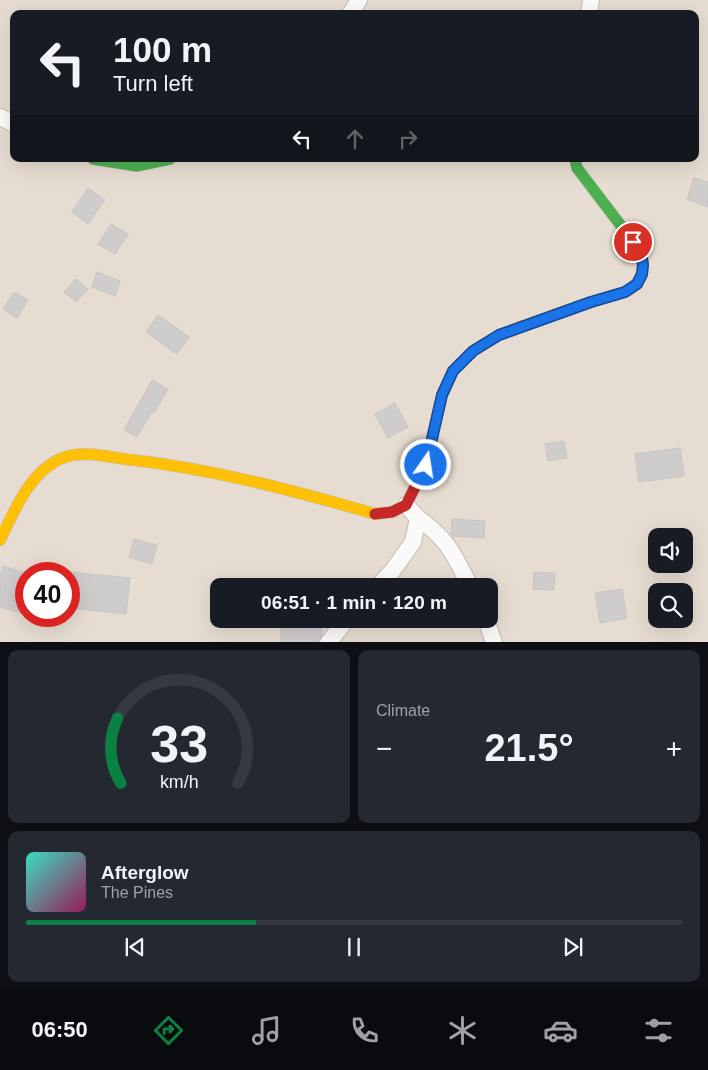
<!DOCTYPE html>
<meta charset="utf-8">
<style>
:root{--surface:#171b24;--page:#242831;--text:#f1f3f6;--muted:#9ea1a6;--line:#363941;--accent:#0b8043}
body{margin:0;font-family:Helvetica,sans-serif;background:var(--page);color:var(--text);height:100vh;display:flex;flex-direction:column;font-size:19px;white-space:nowrap}
*{box-sizing:border-box;margin:0}
p{font-size:16px;color:var(--muted)}
.icon{flex:none;width:28px;height:28px;fill:none;stroke:currentColor;stroke-width:2;stroke-linecap:round;stroke-linejoin:round}
.map{position:relative;height:642px;overflow:hidden}
.sheet{display:flex;flex-direction:column;gap:8px;padding:8px;background:#0d0f14;flex:1}
.sheet>*{flex:none}
.guide{position:absolute;left:10px;top:10px;width:689px;height:152px;border-radius:10px;box-shadow:0 5px 20px #0002;background:#171b24;color:var(--text);overflow:hidden}
.fabs{position:absolute;left:648px;top:528px;display:grid;gap:10px}
.fabs a{display:grid;place-items:center;width:45px;height:45px;border-radius:10px;background:var(--surface);box-shadow:0 5px 20px #0002;font-size:25px}
.speed{position:absolute;left:15px;top:562px;display:flex;gap:10px;font-size:25px;font-weight:700;text-align:center}
.speed>*{display:grid;place-content:center;width:65px;height:65px;border-radius:50%;background:var(--surface);box-shadow:0 5px 20px #0002;line-height:1}
.speed .limit{border:8px solid #d22;background:#fff;color:#111}
.pin{position:absolute;display:grid;place-items:center;width:42px;height:42px;color:#fff;margin:-21px;border:2px solid #fff;border-radius:50%;box-shadow:0 1px 5px #0007}
.me{position:absolute;width:55px;margin:-28px;rotate:13deg;stroke-linejoin:round;filter:drop-shadow(0 0 4px #0008)}
.turn{display:flex;align-items:center;gap:18px;height:105px;padding:0 20px;font-size:22px}
.turn .icon{width:65px;height:65px;stroke-width:2.5}
.turn b{display:block;font-size:35px;line-height:42px}
.lanes{display:flex;align-items:center;height:48px;padding:0 20px;background:#0003;justify-content:center;gap:25px;direction:ltr}
.lanes .off{opacity:.35}
.big{font-size:38px;font-weight:700;line-height:1.1}
.sheet .card{flex:1;display:flex;flex-direction:column;justify-content:center;gap:8px;min-width:0;padding:0 18px;border-radius:10px;background:var(--page)}
.sheet .dial{align-items:center;gap:0}
.dial svg{height:130px;overflow:visible;fill:none;stroke:var(--line);stroke-width:7;stroke-linecap:round;text-anchor:middle}
.dial text{fill:var(--text);stroke:none}
.song{display:flex;align-items:center;gap:15px}
.cover{width:60px;height:60px;border-radius:8px;background:linear-gradient(135deg,hsl(170 70% 55%),hsl(330 70% 35%))}
.played{height:5px;border-radius:2px;background:linear-gradient(90deg,var(--accent) 35%,var(--line) 35%)}
.keys{display:flex;justify-content:space-around;direction:ltr}
.heat{display:flex;justify-content:space-between;align-items:center;font-size:28px;direction:ltr}
.sheet .tiles{flex:1;display:grid;gap:8px;grid-template-columns:1fr 1fr}
.card:last-child{grid-column:span 2}
.trip{position:absolute;left:210px;top:578px;width:288px;height:50px;border-radius:10px;background:var(--surface);box-shadow:0 5px 20px #0002;font-weight:700;line-height:50px;text-align:center}
.tabs{display:flex;height:80px;justify-content:space-around;align-items:center;background:#090b0e;color:var(--muted)}
.tabs .icon{width:35px;height:35px}
.tabs .active{color:var(--accent)}
.tabs b{font-size:22px;color:var(--text)}
.map>svg:first-child{display:block}
.building{fill:#cfcdcc;stroke:#c7c5c4}
.lines{fill:none;stroke-linecap:round;stroke-linejoin:round}
.street-casing{stroke:#c2b9b1;stroke-width:18}
.fast-casing{stroke:#c2b9b1;stroke-width:12}
.slow-casing{stroke:#c2b9b1;stroke-width:12}
.jam-casing{stroke:#c2b9b1;stroke-width:12}
.street{stroke:#fbfaf8;stroke-width:16}
.fast{stroke:#4caf50;stroke-width:11}
.slow{stroke:#ffc107;stroke-width:11}
.jam{stroke:#c62828;stroke-width:11}
.route-casing{stroke:#114b97;stroke-width:12}
.route{stroke:#1a73e8;stroke-width:9}
</style>
<div class="map">
<svg width="708" height="643" viewBox="0 0 708 643">
<rect width="100%" height="100%" fill="#e7dcd1"/>
<path class="building" d="M 694,178 L 708,182 L 708,207 L 687,199 Z
M 88,188 L 105,200 L 88,224 L 72,212 Z
M 111,224 L 128,234 L 115,254 L 98,244 Z
M 97,272 L 120,281 L 115,296 L 92,287 Z
M 76,279 L 88,289 L 76,302 L 64,292 Z
M 14,292 L 28,300 L 17,318 L 3,309 Z
M 158,315 L 189,337 L 177,354 L 146,332 Z
M 152,380 L 168,389 L 154,413 L 152,411 L 137,437 L 124,430 Z
M 395,403 L 408,427 L 388,438 L 375,414 Z
M 564,441 L 567,458 L 548,461 L 545,444 Z
M 680,448 L 684,476 L 639,482 L 635,454 Z
M 452,519 L 485,521 L 484,538 L 452,536 L 451,534 Z
M 134,539 L 157,545 L 152,564 L 129,557 Z
M 3,566 L 26,573 L 26,614 L 0,607 L 0,576 Z
M 69,572 L 130,578 L 126,614 L 69,608 Z
M 534,572 L 555,573 L 554,590 L 533,589 Z
M 622,589 L 627,618 L 600,623 L 595,593 Z
M 280,619 L 321,619 L 322,635 L 318,643 L 281,643 Z"/>
<g class="lines">
<g class="street-casing">
<path id="street" d="M 350,14 L 359,0
M 589,14 L 591,0
M 0,117 L 14,124
M 418,518 C 448,539 454,555 470,586
M 378,586 L 393,570 L 413,542 L 418,518 L 406,505
M 486,619 L 494,643
M 328,643 L 347,619"/>
</g>
<g class="fast-casing">
<path id="fast" d="M 93,159 L 137,166 L 170,159
M 523,326 L 591,302 L 625,292 L 637,284 L 642,275 L 643,265 L 641,252 L 577,168 L 575,159"/>
</g>
<g class="slow-casing">
<path id="slow" d="M 0,540 C 14,512 29,473 60,459 C 79,450 104,456 124,459 C 209,468 292,490 375,514"/>
</g>
<g class="jam-casing">
<path id="jam" d="M 375,514 L 392,512 L 406,505 L 426,465 L 442,395 L 453,371 L 473,351 L 499,335 L 523,326"/>
</g>
<use href="#street" class="street"/>
<use href="#fast" class="fast"/>
<use href="#slow" class="slow"/>
<use href="#jam" class="jam"/>
</g>
<g class="lines">
<g class="route-casing">
<path id="route" d="M 426,465 L 442,395 L 453,371 L 473,351 L 499,335 L 591,302 L 625,292 L 637,284 L 642,274 L 643,265 L 641,252 L 633,242"/>
</g>
<use href="#route" class="route"/>
</g>
</svg>
<div class="fabs">
<a><svg class="icon" aria-label="sound" viewBox="0 0 24 24"><path d="M4 9h4l5-4v14l-5-4H4zM17 9q2 3 0 6"/></svg></a>
<a><svg class="icon" aria-label="search" viewBox="0 0 24 24"><circle cx="10" cy="10" r="6"/><path d="M15 15l6 6"/></svg></a>
</div>
<div class="speed"><div class="limit">40</div></div>
<div class="pin" style="left:633px;top:242px;background:#d93025"><svg class="icon" aria-label="arrive" viewBox="0 0 24 24"><path d="M6 21V4h12l-3 4 3 4H6"/></svg></div>
<svg class="me" style="left:426px;top:465px" viewBox="-20 -20 40 40"><circle r="17" fill="#1a73e8" stroke="#fff" stroke-width="3"/><path d="M0-11L8 9 0 5-8 9z" fill="#fff"/></svg>
<div class="trip">06:51 · 1 min · 120 m</div>
<div class="guide">
<div class="turn"><svg class="icon" aria-label="left" viewBox="0 0 24 24"><path d="M17 20v-9H6M10 6l-5 5 5 5"/></svg><div><b>100 m</b>Turn left</div></div>
<div class="lanes"><svg class="icon" aria-label="left" viewBox="0 0 24 24"><path d="M17 20v-9H6M10 6l-5 5 5 5"/></svg><svg class="icon off" aria-label="ahead" viewBox="0 0 24 24"><path d="M12 20V5M6 11l6-6 6 6"/></svg><svg class="icon off" aria-label="right" viewBox="0 0 24 24"><path d="M7 20v-9h11M14 6l5 5-5 5"/></svg></div>
</div>
</div>
<section class="sheet">
<div class="tiles">
<div class="card dial"><svg viewBox="0 0 100 80">
<path d="M14 69A42 42 0 1 1 86 69"/>
<path d="M14 69A42 42 0 0 1 12 29" stroke="#0b8043"/>
<text x="50" y="56" font-size="32" font-weight="700">33</text>
<text x="50" y="72" font-size="11">km/h</text>
</svg></div>
<div class="card"><p>Climate</p>
<div class="heat"><a>−</a><b class="big">21.5°</b><a>+</a></div>
</div>
<div class="card">
<div class="song"><i class="cover"></i><div><b>Afterglow</b><p>The Pines</p></div></div>
<div class="played"></div>
<div class="keys"><svg class="icon" aria-label="previous" viewBox="0 0 24 24"><path d="M18 5L8 12l10 7zM5 5v14"/></svg><svg class="icon" aria-label="pause" viewBox="0 0 24 24"><path d="M8 5v14M16 5v14"/></svg><svg class="icon" aria-label="next" viewBox="0 0 24 24"><path d="M6 5l10 7-10 7zM19 5v14"/></svg></div>
</div>
</div>
</section>
<nav class="tabs">
<b>06:50</b>
<svg class="icon active" aria-label="directions" viewBox="0 0 24 24"><path d="M12 3l9 9-9 9-9-9zM9 14v-3h6M13 9l2 2-2 2"/></svg>
<svg class="icon" aria-label="music" viewBox="0 0 24 24"><path d="M9 18V5l10-2v13"/><circle cx="6" cy="18" r="3"/><circle cx="16" cy="16" r="3"/></svg>
<svg class="icon" aria-label="phone" viewBox="0 0 24 24"><path d="M5 4h4l2 5-3 2q2 4 5 5l2-3 5 2v4C11 20 4 13 5 4z"/></svg>
<svg class="icon" aria-label="climate" viewBox="0 0 24 24"><path d="M12 3v18M4 7l16 10M4 17L20 7"/></svg>
<svg class="icon" aria-label="car" viewBox="0 0 24 24"><path d="M5 17H2v-5l4-1 3-4h7l3 4 3 1v5h-3M9 17h6M6 11h13"/><circle cx="7" cy="17" r="2"/><circle cx="17" cy="17" r="2"/></svg>
<svg class="icon" aria-label="filters" viewBox="0 0 24 24"><path d="M4 7h16M4 17h16"/><circle cx="9" cy="7" r="2"/><circle cx="15" cy="17" r="2"/></svg>
</nav>
